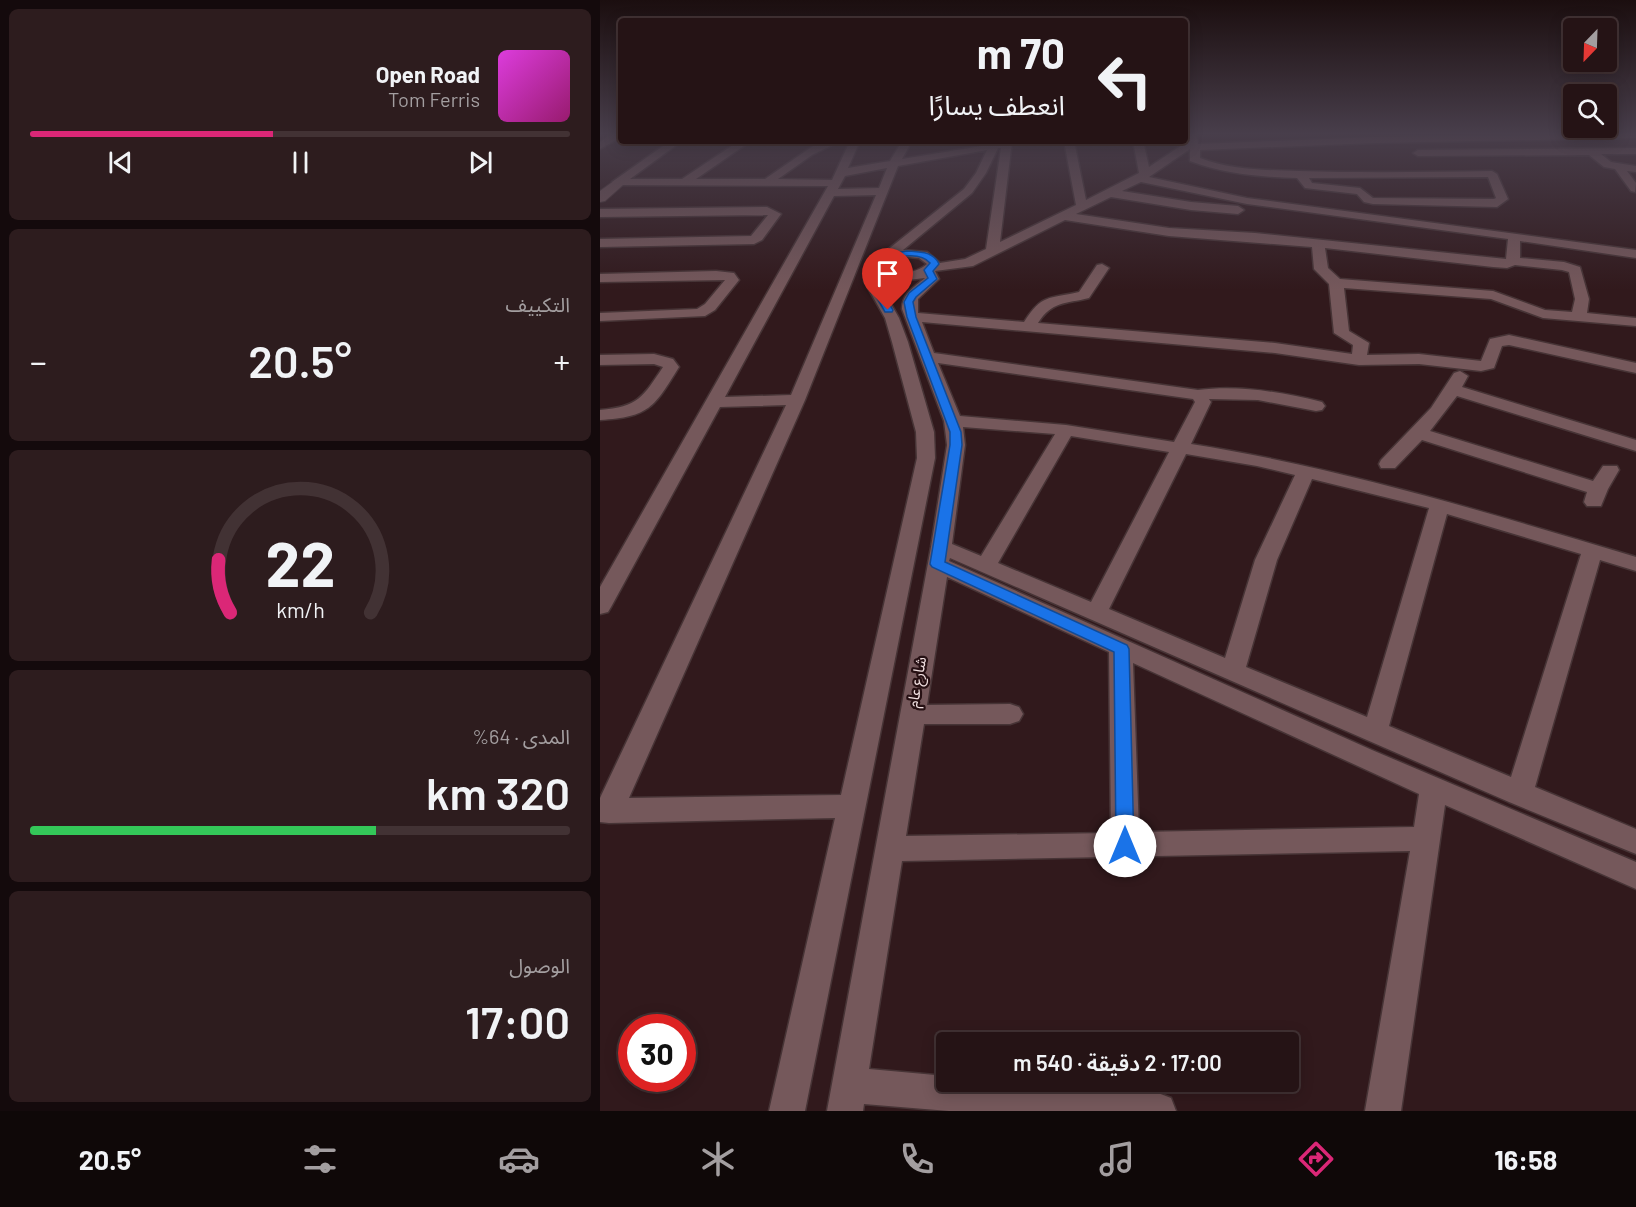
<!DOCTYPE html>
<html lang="ar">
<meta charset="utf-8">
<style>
:root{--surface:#251315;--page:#2d1c1e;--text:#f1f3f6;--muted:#a39ea0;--line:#423234;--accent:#db2777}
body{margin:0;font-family:Barlow,"Noto Sans Arabic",sans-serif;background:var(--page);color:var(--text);direction:rtl;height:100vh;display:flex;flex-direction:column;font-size:22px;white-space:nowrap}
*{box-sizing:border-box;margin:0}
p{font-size:20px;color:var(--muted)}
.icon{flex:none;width:33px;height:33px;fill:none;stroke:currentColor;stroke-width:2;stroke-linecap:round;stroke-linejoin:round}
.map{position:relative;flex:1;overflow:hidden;direction:ltr}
.panel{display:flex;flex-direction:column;gap:9px;padding:9px;background:#140a0c;width:600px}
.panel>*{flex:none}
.guide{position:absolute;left:18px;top:18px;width:570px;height:126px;border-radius:6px;box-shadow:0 3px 15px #0003,0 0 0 2px var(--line);direction:rtl;background:#251315;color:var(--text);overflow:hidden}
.needle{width:39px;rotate:203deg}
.buttons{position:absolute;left:963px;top:18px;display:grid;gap:12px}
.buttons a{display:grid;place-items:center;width:54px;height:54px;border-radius:6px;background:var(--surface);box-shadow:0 3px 15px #0003,0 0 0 2px var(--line);font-size:30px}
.speed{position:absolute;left:18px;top:1014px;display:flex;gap:12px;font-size:30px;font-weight:700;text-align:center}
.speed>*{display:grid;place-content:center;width:78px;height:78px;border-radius:50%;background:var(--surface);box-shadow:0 3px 15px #0003,0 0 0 2px var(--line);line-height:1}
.speed .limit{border:9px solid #d22;background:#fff;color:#111}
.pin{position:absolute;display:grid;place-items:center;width:51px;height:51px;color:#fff;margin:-62px -26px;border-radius:50% 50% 50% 0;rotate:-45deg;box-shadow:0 0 6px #0007}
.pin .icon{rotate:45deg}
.me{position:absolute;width:66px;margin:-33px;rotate:0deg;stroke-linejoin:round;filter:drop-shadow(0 0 4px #0008)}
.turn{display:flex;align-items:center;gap:21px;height:126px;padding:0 24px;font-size:27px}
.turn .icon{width:78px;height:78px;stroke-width:2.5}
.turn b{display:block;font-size:42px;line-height:51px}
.big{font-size:45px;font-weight:600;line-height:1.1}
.panel .widget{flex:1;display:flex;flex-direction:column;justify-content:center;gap:9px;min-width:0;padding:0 21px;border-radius:9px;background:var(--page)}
.panel .dial{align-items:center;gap:0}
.dial svg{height:156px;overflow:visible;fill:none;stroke:var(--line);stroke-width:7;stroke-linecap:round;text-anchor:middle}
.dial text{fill:var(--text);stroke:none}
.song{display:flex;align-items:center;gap:18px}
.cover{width:72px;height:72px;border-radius:9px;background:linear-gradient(135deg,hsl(300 70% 55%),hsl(320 70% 35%))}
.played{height:6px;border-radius:3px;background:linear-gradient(90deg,var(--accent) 45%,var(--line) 45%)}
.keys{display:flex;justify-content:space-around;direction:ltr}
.heat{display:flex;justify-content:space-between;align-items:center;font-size:33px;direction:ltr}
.charge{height:9px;border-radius:4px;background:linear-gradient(90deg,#34c759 64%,var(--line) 0)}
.trip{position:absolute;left:336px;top:1032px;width:363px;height:60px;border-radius:6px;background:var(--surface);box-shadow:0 3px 15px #0003,0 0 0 2px var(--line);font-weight:600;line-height:60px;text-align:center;direction:rtl}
.menu{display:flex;height:96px;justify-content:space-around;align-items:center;background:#0f0808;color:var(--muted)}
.menu .icon{width:42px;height:42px}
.menu .on{color:var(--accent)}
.menu b{font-size:27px;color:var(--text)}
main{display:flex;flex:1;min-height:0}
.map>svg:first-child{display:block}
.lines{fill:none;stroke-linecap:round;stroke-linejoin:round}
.minor-casing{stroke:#473436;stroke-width:3}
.tertiary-casing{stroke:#473436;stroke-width:2}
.minor{fill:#75585b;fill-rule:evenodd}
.tertiary{fill:#75585b;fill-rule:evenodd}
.route{fill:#1a73e8;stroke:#114b97;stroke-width:1.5}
.labels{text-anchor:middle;stroke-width:4.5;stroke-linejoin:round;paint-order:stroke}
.street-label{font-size:15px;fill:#efdedf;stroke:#261013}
</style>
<main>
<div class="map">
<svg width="1036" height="1111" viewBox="0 0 1036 1111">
<rect width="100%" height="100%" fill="#31191c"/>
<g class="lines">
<g class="minor-casing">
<path id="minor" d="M 11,134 L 21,134 L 21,137 L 0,149 L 0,142 Z
M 586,134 L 596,134 L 598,144 L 775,137 L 1036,134 L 1036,138 L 775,143 L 600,150 L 600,158 C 631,170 666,170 699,171 C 763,173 828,172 892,171 L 897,174 L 908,199 L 897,207 L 773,204 L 764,202 L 757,194 L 705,188 L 697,178 C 661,177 624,174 590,161 L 590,149 L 549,177 L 647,198 L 1036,250 L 1036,258 L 920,241 L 920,258 L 964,262 L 980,267 L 989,299 L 987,313 L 1036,318 L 1036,326 L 943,318 L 891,299 L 744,288 L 749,331 L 769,343 L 767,355 L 819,354 L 881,361 L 890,339 L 909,335 L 1036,363 L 1036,373 L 909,345 L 902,346 L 894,368 L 881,371 L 819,364 L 759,365 L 675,353 L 322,322 L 334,353 L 598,390 C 640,385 681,392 722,402 L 725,406 L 722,410 L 716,411 L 658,400 L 609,399 L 611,402 L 591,444 C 742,468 889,513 1036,557 L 1036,571 L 1000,560 L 935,787 L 1036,829 L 1036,854 L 909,802 L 350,558 L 349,561 L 772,750 L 1036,862 L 1036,889 L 845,805 L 801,1111 L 765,1111 L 810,851 L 302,861 L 269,1069 L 346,1076 L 346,1082 L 418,1082 L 558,1093 L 571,1098 L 576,1111 L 349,1111 L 264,1104 L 263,1111 L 227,1111 L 331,547 L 347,445 L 344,421 L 302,309 C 302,294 314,287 325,278 L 299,281 L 280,277 L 278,281 L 299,318 L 308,342 L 334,432 L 335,458 L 205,1111 L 169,1111 L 235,818 L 9,823 L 0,822 L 0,798 L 186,405 L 120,407 L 11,607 L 8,612 L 0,614 L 0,587 L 228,186 L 18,185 L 12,182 L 70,141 L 82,141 L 30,179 L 82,179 L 139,141 L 151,141 L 96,179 L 165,179 L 213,146 L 226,141 L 241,141 L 212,155 L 178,179 L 232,180 L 250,141 L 260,141 L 248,168 L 290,161 L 302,141 L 312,141 L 302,159 L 412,141 L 400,242 L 476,205 L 464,141 L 474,141 L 486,200 L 539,173 L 533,141 L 543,141 L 549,167 L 588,141 ZM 398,148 L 401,148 L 386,249 L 365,259 L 340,263 L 327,252 L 303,250 L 372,193 L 386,173 ZM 387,150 L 376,173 L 364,189 L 281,255 L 273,258 L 268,266 L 270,271 L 264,281 L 285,318 L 292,342 L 316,432 L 317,458 L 241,795 L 29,798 L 205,400 L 298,166 ZM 287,168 L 279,188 L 238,189 L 245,176 ZM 888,177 L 896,198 L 894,199 L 773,198 L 760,188 L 712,183 L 709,178 ZM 541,182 L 647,204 L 908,239 L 906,259 L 655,233 L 569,228 L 476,214 L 511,197 L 591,210 L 638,214 L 644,210 L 638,206 L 591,202 L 522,191 ZM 276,195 L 191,395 L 125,397 L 234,196 ZM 465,220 L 569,236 L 712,247 L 714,269 L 729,284 L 734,333 L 753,345 L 752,354 L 675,343 L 438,323 C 452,301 465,304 489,298 L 509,268 L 502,264 L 497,265 L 479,292 C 448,299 442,294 424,322 L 318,313 L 318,299 L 339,279 L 335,271 L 373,266 ZM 725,248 L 893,267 L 907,268 L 915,265 L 962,270 L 969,272 L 975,299 L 972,312 L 945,310 L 893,291 L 740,279 L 728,268 ZM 307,257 L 319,258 L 327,264 C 316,274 292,277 282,266 L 298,258 ZM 338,363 L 593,399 L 595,402 L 574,442 L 466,425 L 360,416 ZM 363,427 L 455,434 L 381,556 L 352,544 L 365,445 ZM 471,436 L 569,452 L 491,602 L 398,563 ZM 586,454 L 657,466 L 695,475 L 655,560 L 625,658 L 509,609 ZM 712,479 L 829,508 L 767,717 L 646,667 L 677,560 ZM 847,514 L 981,554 L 911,777 L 789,726 ZM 347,577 L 509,652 L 511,833 L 306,836 L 324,724 L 410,724 L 419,721 L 423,714 L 419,707 L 410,704 L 327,705 ZM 533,663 L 819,794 L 814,827 L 539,832 Z
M 1036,148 L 1036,154 L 1001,154 L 1011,162 L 1036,166 L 1036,172 L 1027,171 L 1036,183 L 1035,192 L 1031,191 L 1015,169 L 1004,167 L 989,155 L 818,156 L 813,153 L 818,150 Z
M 167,207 L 181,214 L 162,240 L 154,244 L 0,247 L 0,239 L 151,236 L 168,215 L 0,217 L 0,209 Z
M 116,271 L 134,273 L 139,280 L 115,310 L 105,316 L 0,321 L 0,313 L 97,309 L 105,304 L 125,280 L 0,282 L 0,274 Z
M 54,354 L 73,359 L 79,367 C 54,407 50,417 0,420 L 0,410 C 38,407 43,397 63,367 L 54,364 L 0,365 L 0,355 Z
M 860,371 L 868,376 L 862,387 L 1036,440 L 1036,451 L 857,396 L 830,431 L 993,481 L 1003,466 L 1017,466 L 1019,470 L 1008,489 L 1001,506 L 987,506 L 984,502 L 987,492 L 822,440 L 795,468 L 781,468 L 779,464 L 781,460 L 831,408 L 854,373 Z"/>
</g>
<g class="tertiary-casing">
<path id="tertiary" d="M 18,178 L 23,179 L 25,182 L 23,185 L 5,201 L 0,202 L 0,191 Z"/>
</g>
<use href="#minor" class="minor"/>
<use href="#tertiary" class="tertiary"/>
</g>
<linearGradient id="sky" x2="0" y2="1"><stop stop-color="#1b0e0f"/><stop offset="0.46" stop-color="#483e4b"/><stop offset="1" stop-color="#483e4b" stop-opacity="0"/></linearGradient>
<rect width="1036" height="290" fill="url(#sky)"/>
<path class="route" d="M 307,251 C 319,252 333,251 339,264 L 333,271 L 337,279 L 316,297 L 313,302 L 316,317 L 361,432 L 362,445 L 345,562 L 527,645 L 529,649 L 534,846 L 531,852 L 525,854 L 518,852 L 516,846 L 514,652 L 332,567 L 330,564 L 350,445 L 350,432 L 307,317 L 304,302 L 309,293 L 328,278 L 324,270 L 330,263 C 320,251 295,256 282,263 L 276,281 L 293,310 L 292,312 L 285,312 L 267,281 L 275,259 L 283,255 Z"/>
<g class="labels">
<g class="street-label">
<text transform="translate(317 682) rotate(-80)" y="5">شارع عام</text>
</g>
</g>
</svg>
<div class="buttons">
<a><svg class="needle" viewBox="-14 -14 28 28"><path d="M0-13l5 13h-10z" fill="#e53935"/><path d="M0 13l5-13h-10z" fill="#a39ea0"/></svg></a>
<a><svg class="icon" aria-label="search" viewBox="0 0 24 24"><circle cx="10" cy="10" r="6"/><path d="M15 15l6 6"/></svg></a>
</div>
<div class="speed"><div class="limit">30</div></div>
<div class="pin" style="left:288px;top:310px;background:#d93025"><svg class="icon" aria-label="arrive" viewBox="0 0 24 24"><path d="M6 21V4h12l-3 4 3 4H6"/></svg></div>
<svg class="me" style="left:525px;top:846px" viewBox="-20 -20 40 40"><circle r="19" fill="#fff"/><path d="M0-13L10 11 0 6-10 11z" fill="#1a73e8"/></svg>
<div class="trip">17:00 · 2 دقيقة · 540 m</div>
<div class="guide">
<div class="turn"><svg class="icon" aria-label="left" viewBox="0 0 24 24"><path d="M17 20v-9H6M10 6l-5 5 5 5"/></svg><div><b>70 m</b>انعطف يسارًا</div></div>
</div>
</div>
<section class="panel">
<div class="widget">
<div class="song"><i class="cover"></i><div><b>Open Road</b><p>Tom Ferris</p></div></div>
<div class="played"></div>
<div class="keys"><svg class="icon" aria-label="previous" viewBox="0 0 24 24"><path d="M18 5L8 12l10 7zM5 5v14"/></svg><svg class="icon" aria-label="pause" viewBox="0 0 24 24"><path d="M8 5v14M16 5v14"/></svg><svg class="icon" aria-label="next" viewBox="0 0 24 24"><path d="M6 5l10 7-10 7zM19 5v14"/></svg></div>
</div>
<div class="widget"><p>التكييف</p>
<div class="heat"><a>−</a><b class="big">20.5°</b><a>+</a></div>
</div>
<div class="widget dial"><svg viewBox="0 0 100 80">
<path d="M14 69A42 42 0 1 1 86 69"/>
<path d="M14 69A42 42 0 0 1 8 42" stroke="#db2777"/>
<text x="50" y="56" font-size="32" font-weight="700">22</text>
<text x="50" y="72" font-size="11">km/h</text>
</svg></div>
<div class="widget"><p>المدى · 64%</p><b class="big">320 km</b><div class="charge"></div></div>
<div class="widget"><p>الوصول</p><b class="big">17:00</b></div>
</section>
</main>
<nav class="menu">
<b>16:58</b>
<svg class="icon on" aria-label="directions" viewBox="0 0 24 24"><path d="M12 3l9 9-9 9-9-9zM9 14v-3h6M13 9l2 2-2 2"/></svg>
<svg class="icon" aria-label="music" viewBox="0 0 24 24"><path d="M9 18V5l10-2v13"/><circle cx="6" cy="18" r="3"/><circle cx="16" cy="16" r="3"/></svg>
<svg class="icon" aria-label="phone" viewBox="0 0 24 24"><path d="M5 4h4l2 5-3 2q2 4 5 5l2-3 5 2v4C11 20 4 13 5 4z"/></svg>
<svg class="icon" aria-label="climate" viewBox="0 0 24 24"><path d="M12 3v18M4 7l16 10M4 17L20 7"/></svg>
<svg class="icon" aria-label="car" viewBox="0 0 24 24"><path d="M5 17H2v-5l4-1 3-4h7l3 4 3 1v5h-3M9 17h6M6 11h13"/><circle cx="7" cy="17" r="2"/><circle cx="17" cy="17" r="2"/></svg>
<svg class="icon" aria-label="filters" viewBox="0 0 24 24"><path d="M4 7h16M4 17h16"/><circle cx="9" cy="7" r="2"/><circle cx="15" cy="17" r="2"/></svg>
<b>20.5°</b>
</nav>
